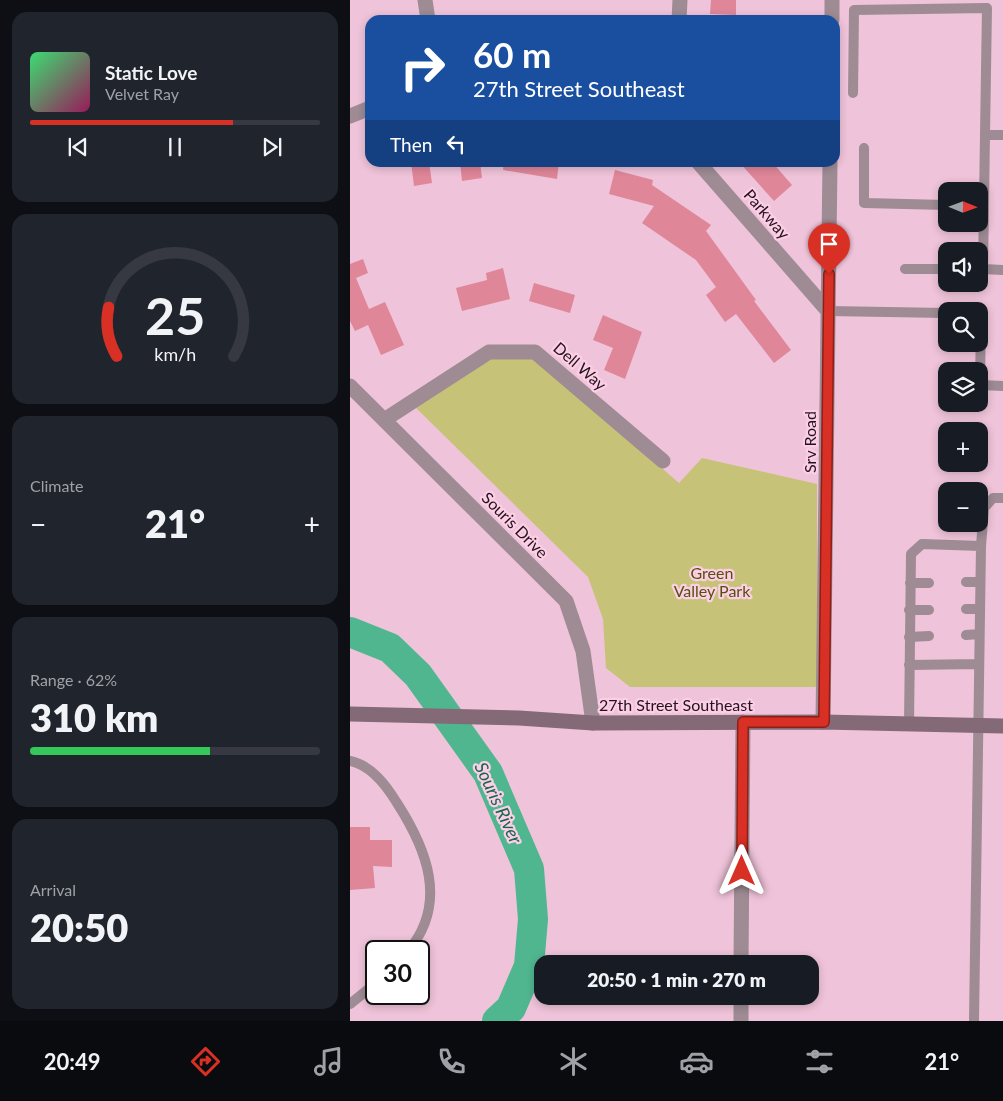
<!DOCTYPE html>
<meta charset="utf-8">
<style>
:root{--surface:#171b24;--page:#20242c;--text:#f1f3f6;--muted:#9ea1a6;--line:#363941;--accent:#d93025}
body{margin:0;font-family:Lato,sans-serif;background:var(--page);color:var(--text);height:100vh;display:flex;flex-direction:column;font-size:19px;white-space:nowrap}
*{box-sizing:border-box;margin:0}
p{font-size:16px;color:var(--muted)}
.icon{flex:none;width:28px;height:28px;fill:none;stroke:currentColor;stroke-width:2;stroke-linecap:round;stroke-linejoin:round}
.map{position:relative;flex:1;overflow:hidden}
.details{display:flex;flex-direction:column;gap:12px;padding:12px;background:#0d0f14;width:350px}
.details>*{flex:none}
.top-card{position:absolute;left:15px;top:15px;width:475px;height:152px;border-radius:15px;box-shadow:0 2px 8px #0003;background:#1a4fa0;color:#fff;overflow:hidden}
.needle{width:32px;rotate:91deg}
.fabs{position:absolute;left:588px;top:182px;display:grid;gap:10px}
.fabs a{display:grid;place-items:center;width:50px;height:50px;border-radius:10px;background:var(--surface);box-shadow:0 2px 8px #0003;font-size:25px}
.speed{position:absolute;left:15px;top:940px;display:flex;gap:10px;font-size:25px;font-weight:700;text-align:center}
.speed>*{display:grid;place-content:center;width:65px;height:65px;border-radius:50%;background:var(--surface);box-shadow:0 2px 8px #0003;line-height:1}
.speed .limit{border:2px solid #111;border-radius:8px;background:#fff;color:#111}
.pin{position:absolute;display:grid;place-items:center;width:42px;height:42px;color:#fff;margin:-51px -21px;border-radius:50% 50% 50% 0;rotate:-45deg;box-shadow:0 0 5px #0007}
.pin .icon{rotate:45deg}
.me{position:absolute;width:55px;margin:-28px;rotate:0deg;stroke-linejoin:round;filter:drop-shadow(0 0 4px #0008)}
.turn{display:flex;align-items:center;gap:18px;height:105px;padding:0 25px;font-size:22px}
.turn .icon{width:65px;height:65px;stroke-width:2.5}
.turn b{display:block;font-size:35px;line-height:42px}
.then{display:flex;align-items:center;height:48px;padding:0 25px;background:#0003;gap:10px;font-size:19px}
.big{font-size:38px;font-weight:800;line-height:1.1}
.details .widget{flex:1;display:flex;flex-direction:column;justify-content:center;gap:8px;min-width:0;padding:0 18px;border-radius:15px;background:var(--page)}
.details .dial{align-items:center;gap:0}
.dial svg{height:130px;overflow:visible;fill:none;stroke:var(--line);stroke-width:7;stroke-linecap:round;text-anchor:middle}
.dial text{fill:var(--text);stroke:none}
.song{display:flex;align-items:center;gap:15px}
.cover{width:60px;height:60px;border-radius:8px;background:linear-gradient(135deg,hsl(140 70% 55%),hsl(330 70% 35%))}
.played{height:5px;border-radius:2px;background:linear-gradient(90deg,var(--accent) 70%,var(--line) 70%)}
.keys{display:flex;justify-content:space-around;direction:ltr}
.heat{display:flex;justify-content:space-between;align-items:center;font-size:28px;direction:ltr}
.charge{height:8px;border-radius:4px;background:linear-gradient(90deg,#34c759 62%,var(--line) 0)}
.trip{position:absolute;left:184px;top:955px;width:285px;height:50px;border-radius:15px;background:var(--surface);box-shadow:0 2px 8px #0003;font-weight:800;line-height:50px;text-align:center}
.tabs{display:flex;height:80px;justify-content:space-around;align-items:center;background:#090b0e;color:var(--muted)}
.tabs .icon{width:35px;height:35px}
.tabs .current{color:var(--accent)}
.tabs b{font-size:22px;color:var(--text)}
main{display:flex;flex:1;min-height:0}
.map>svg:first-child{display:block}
.green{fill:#c6c378}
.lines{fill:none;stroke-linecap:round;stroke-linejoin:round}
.river{stroke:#50b690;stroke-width:30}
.building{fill:#df8699}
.lane{stroke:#9e8b94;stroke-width:10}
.street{stroke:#9e8b94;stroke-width:15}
.secondary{stroke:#846977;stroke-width:15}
.route-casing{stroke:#8d1f18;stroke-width:12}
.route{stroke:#d93025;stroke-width:9}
.labels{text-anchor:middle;stroke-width:4.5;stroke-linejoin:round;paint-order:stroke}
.street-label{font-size:16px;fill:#23131c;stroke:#fccfe6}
.park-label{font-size:16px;fill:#55510d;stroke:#fccfe6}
.water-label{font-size:18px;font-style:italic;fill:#19664d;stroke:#fccfe6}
</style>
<main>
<section class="details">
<div class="widget">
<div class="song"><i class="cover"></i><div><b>Static Love</b><p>Velvet Ray</p></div></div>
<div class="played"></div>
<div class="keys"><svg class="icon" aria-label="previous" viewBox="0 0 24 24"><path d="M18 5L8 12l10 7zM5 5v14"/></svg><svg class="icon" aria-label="pause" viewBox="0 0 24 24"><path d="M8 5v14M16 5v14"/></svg><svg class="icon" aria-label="next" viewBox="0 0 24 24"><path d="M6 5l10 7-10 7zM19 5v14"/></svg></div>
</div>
<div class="widget dial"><svg viewBox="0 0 100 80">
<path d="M14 69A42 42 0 1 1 86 69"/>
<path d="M14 69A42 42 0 0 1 9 39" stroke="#d93025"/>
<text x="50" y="56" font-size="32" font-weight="700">25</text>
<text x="50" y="72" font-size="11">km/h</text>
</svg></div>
<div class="widget"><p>Climate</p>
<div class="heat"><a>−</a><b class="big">21°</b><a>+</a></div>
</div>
<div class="widget"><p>Range · 62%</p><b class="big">310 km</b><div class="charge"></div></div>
<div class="widget"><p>Arrival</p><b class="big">20:50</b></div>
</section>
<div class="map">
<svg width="653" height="1021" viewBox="0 0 653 1021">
<rect width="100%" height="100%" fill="#efc3d9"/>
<path class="green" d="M 138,356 L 183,356 L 329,483 L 352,458 L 467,484 L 467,687 L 280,687 L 256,668 L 253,619 L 238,577 L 63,405 Z"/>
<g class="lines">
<path class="river" d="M 0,632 L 40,648 L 68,675 L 138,773 L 179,869 L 183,919 L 179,966 L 161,1008 L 147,1021"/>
</g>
<path class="building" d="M 361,0 L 386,0 L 386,15 L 360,14 Z
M 61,162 L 79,162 L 82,183 L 64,186 Z
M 110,162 L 130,162 L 132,178 L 112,181 Z
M 154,162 L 209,162 L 207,179 L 153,170 Z
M 389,162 L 422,162 L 442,185 L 424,201 Z
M 265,170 L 303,180 L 302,185 L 361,225 L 356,231 L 406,300 L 404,301 L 441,350 L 424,363 L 386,314 L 375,322 L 356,295 L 366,287 L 346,260 L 292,223 L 304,206 L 259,194 Z
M 13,259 L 18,273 L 6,278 L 19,309 L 35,302 L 54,345 L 31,355 L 18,325 L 5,331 L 0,321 L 0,264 Z
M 153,268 L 160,299 L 112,311 L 106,288 L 137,280 L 136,273 Z
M 184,283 L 225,295 L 220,313 L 179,301 Z
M 253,315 L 292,332 L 275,379 L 254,370 L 263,348 L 243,340 Z
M 0,827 L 20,827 L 20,840 L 42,840 L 42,867 L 23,866 L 25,888 L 0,890 Z"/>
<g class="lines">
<path class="lane" d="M 503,93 L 504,10 L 637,8 L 635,135 L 653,135
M 635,135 L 633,269 L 653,270
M 514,148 L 514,203 L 596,205
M 555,269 L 596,269
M 478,311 L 596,313
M 629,314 L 631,314 L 630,385 L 653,386
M 616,582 L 630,582
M 560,583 L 579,583
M 616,609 L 630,609
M 559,610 L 579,610
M 616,635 L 629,634
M 559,637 L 579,636
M 559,665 L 629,664
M 559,725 L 561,554 L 572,544 L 631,546
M 0,761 C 21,765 36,785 47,803 C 76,848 99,903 58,951
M 0,1004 L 26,983
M 624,1021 L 631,546 L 634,508 L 643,498 L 653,498"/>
<path class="street" d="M 75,0 L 78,20
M 329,20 L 330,0
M 482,20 L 482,0
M 0,116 L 20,108
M 348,162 L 478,311
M 0,386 L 216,601 L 233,651 L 243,723
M 34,420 L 139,352 L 185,352 L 313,461
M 473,722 L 480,162
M 391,964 L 393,722
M 391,1021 L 391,996"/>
<path class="secondary" d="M 0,714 L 169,718 L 243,723 L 473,722 L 653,726"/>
</g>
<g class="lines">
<g class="route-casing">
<path id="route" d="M 392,871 L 393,722 L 474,722 L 479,274"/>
</g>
<use href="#route" class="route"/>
</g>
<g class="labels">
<g class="street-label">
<text transform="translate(417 214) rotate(49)" y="6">Parkway</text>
<text transform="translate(230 366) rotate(41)" y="6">Dell Way</text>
<text transform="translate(460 442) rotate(-90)" y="6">Srv Road</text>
<text transform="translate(165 525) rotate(45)" y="6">Souris Drive</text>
<text x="326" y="711">27th Street Southeast</text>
</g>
<g class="park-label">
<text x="362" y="579">Green<tspan x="362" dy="18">Valley Park</tspan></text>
</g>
<g class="water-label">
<text transform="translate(148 803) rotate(65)" y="6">Souris River</text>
</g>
</g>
</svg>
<div class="fabs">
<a><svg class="needle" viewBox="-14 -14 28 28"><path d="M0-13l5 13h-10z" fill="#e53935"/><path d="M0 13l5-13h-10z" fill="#9ea1a6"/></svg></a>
<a><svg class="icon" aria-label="sound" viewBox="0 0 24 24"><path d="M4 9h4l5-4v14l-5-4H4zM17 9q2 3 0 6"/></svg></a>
<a><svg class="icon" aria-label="search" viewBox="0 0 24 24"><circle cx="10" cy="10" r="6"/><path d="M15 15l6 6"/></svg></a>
<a><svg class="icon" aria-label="layers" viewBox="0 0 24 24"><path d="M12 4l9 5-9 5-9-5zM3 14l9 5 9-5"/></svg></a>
<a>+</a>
<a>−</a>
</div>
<div class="speed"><div class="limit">30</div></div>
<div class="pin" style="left:479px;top:274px;background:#d93025"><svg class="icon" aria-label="arrive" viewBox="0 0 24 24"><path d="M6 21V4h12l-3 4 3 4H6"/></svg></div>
<svg class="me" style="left:392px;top:871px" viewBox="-20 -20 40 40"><path d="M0-17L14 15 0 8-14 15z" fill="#d93025" stroke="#fff" stroke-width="4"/></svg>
<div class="trip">20:50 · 1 min · 270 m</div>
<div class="top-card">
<div class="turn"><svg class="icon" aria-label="right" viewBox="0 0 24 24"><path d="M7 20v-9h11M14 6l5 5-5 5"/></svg><div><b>60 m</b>27th Street Southeast</div></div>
<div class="then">Then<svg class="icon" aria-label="left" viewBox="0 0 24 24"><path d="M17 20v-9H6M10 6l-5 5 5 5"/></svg></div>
</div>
</div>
</main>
<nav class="tabs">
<b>20:49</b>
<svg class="icon current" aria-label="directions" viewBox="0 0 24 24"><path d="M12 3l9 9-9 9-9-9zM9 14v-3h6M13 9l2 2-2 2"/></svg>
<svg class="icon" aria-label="music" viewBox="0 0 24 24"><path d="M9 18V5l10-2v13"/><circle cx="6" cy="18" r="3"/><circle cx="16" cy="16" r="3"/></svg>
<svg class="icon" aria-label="phone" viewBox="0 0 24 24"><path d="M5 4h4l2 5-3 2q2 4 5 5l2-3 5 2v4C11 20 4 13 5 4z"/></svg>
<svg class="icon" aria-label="climate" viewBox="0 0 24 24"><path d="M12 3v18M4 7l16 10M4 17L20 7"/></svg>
<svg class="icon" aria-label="car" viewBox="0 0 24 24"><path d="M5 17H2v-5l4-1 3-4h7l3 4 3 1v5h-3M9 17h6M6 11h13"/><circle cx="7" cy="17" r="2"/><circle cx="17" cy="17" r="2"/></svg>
<svg class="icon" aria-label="filters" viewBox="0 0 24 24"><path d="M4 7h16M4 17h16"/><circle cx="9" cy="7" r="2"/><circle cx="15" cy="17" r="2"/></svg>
<b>21°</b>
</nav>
